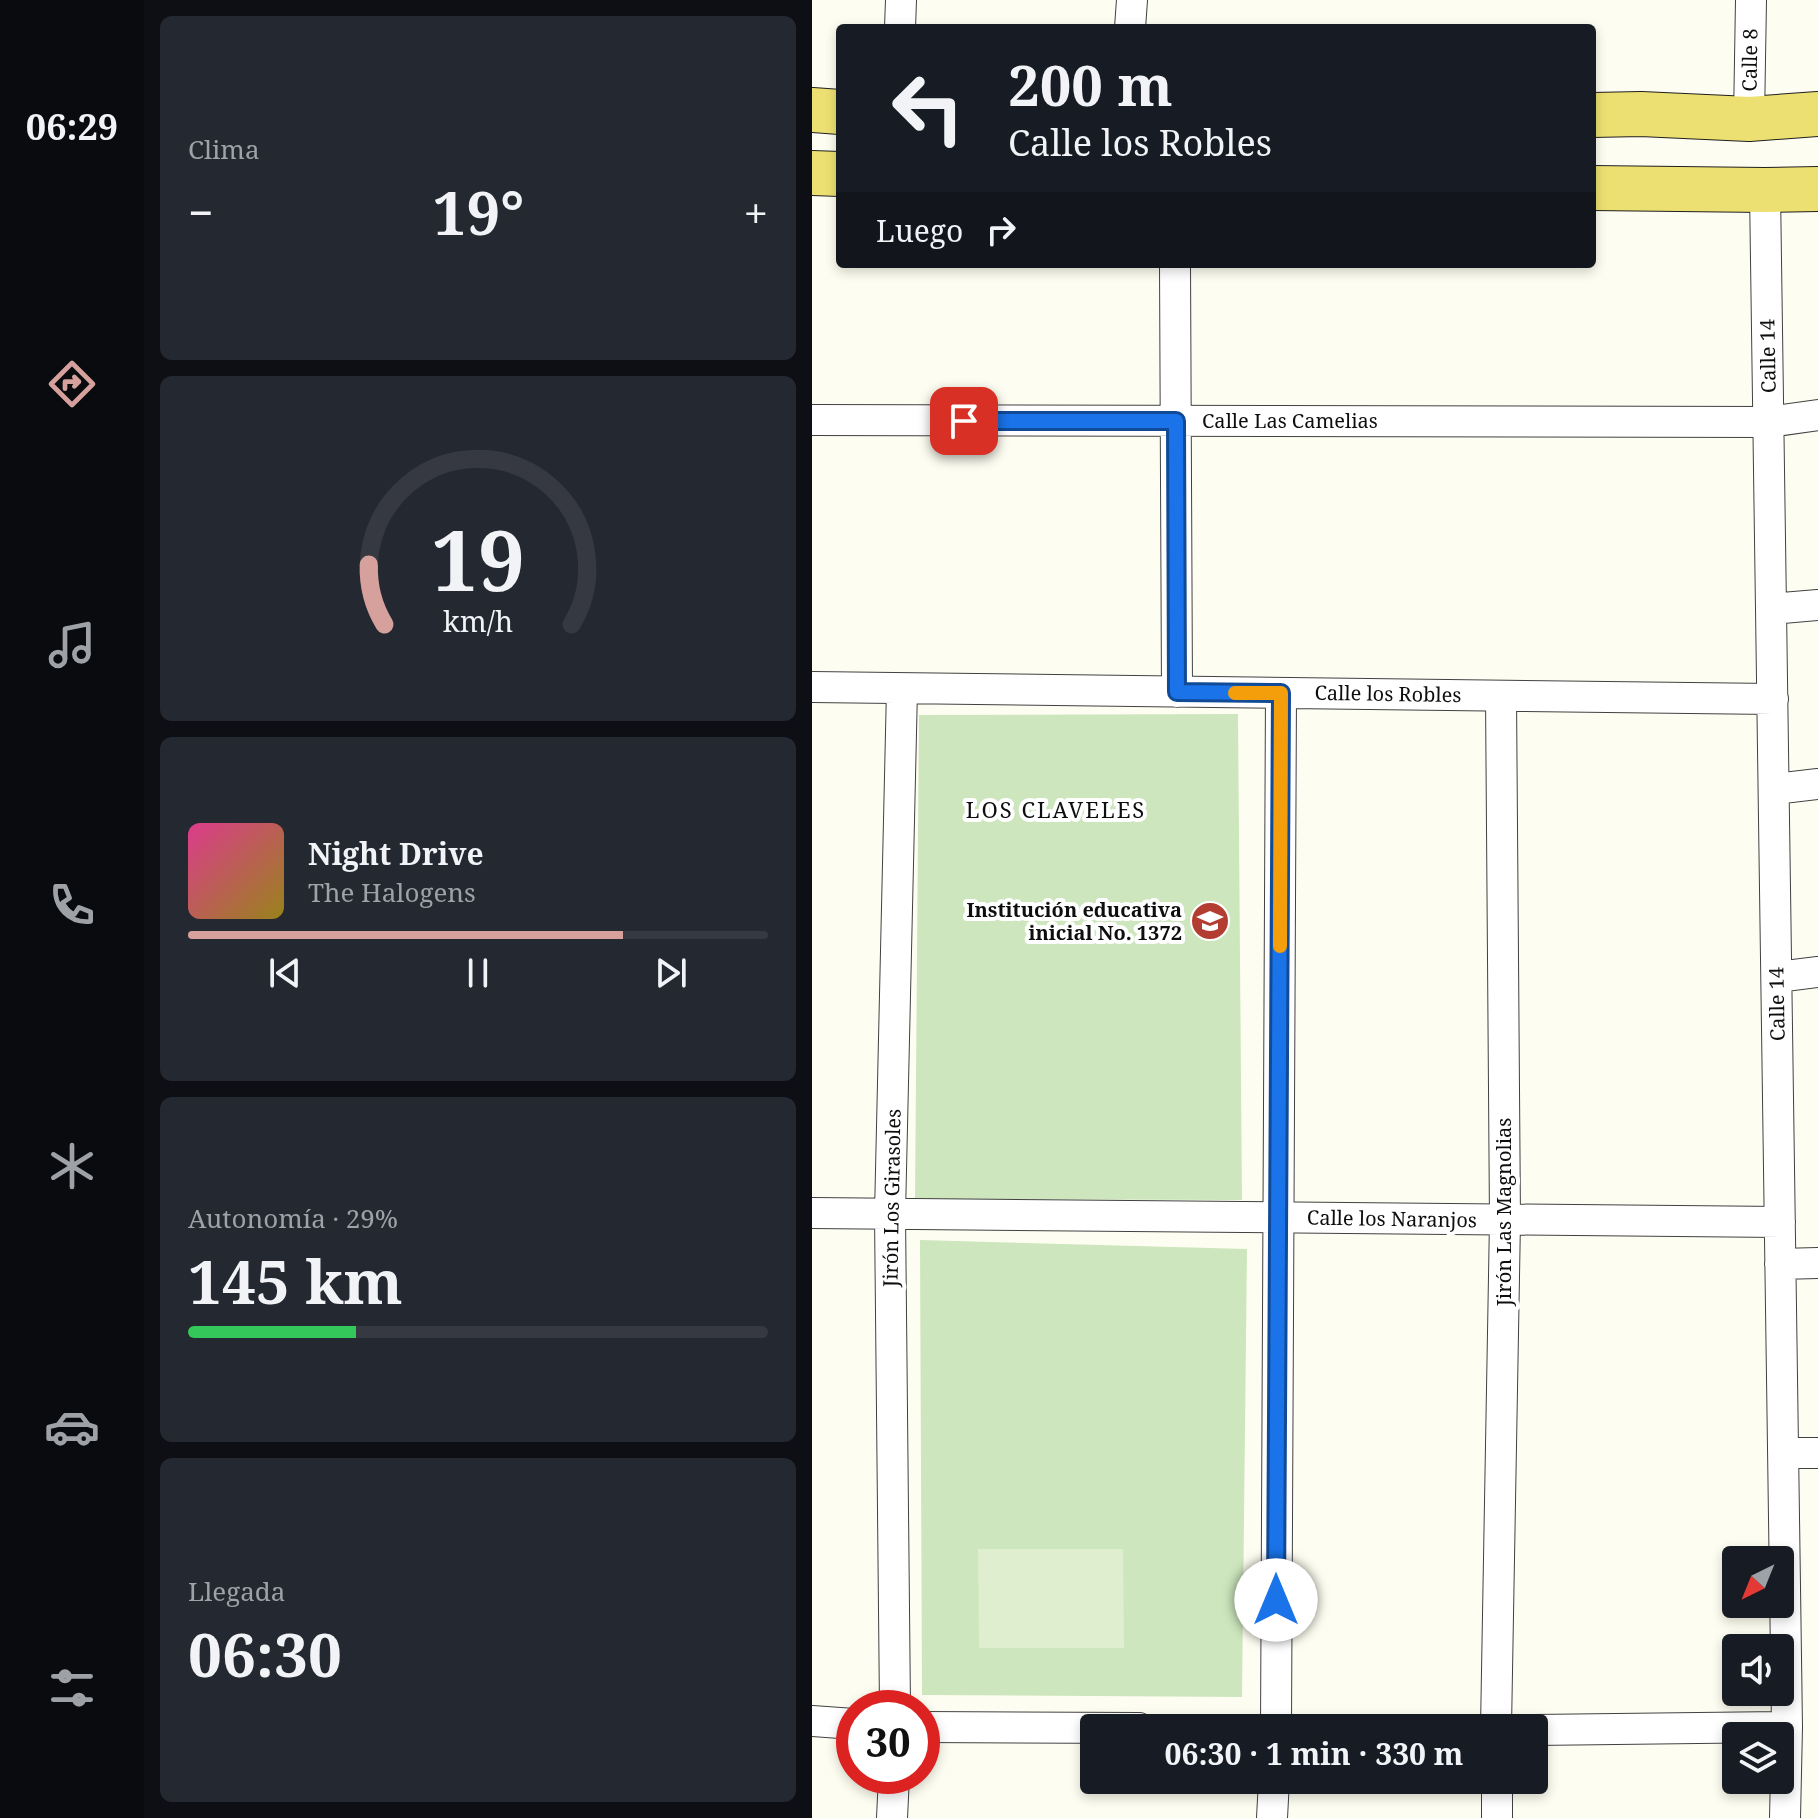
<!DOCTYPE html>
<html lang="es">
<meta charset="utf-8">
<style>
:root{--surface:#171b24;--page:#242831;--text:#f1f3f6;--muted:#9ea1a6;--line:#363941;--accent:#d6a19d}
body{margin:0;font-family:"Noto Serif",serif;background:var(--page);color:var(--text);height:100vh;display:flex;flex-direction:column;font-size:30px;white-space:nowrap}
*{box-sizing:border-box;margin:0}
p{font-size:26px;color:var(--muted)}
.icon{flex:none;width:44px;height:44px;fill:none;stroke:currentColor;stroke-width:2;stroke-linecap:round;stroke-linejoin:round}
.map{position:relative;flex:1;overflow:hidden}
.sheet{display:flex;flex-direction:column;gap:16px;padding:16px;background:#0d0f14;width:668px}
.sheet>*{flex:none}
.banner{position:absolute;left:24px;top:24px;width:760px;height:244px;border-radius:8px;box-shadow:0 4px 12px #0003;background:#171b24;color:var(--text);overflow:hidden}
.needle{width:52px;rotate:223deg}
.controls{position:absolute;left:910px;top:1546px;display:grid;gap:16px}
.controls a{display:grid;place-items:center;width:72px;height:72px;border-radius:8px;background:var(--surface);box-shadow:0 4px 12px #0003;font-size:40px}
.speed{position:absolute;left:24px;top:1690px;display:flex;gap:16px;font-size:40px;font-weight:700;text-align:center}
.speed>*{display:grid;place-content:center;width:104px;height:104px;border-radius:50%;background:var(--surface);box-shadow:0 4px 12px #0003;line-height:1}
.speed .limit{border:12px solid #d22;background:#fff;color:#111}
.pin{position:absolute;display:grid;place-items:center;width:68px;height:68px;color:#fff;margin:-34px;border-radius:16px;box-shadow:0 4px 12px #0006}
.me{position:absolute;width:88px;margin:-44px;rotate:0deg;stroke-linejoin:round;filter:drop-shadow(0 0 6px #0008)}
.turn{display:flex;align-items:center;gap:28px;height:168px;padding:0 40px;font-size:36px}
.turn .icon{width:104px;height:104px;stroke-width:2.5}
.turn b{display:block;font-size:56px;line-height:68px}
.then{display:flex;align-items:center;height:76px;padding:0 40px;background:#0003;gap:16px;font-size:30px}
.big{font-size:60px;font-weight:700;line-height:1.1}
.sheet .card{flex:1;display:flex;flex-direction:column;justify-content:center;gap:12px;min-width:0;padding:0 28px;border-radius:12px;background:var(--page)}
.sheet .dial{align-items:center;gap:0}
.dial svg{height:208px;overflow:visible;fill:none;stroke:var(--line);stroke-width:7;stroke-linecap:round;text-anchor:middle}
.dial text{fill:var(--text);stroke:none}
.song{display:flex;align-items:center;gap:24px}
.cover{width:96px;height:96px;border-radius:12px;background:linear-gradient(135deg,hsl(330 70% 55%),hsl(50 70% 35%))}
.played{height:8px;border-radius:4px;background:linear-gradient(90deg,var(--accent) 75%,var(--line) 75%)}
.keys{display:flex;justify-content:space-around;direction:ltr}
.heat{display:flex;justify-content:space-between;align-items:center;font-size:44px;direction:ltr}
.charge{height:12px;border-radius:6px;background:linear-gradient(90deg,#34c759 29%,var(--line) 0)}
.trip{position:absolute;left:268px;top:1714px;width:468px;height:80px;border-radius:8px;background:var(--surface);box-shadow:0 4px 12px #0003;font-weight:700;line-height:80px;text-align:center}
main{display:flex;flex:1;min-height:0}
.tab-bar{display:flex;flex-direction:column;width:144px;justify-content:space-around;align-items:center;background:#090b0e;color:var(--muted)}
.tab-bar .icon{width:56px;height:56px}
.tab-bar .current{color:var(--accent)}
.tab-bar b{font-size:36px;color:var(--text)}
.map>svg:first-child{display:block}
.green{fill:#cde6bd}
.pitch{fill:#dfeece}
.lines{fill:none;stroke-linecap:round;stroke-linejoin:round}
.street-casing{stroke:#414141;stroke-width:32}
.primary-casing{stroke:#1f1f1f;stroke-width:46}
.street{stroke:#fff;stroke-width:30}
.primary{stroke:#ede072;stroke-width:44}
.route-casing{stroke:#114b97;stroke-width:20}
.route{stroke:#1a73e8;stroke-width:14}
.slow{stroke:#f59e0b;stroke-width:14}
.labels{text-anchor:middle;stroke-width:8;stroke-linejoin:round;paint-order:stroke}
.street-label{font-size:20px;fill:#0e0e0e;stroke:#fff}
.poi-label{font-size:20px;font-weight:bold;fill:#0e0e0e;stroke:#fff;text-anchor:end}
.neighbourhood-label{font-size:22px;letter-spacing:2px;fill:#0e0e0e;stroke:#fff}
</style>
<main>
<nav class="tab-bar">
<b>06:29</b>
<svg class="icon current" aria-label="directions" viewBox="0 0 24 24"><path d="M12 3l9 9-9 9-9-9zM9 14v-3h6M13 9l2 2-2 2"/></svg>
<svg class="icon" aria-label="music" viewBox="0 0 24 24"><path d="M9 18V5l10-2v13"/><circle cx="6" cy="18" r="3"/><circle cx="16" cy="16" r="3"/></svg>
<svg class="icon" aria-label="phone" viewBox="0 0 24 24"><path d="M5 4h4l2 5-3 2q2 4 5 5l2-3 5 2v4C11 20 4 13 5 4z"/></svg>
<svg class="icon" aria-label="climate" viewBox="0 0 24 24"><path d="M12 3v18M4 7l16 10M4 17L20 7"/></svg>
<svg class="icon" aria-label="car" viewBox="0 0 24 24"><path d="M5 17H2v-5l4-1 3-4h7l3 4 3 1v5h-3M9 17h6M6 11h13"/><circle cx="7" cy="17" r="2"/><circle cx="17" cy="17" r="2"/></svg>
<svg class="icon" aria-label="filters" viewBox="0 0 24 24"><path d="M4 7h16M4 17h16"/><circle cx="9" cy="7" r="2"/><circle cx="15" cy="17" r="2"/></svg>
</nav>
<section class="sheet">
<div class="card"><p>Clima</p>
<div class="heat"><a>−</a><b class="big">19°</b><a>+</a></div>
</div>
<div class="card dial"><svg viewBox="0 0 100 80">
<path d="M14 69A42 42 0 1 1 86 69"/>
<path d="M14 69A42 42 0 0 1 8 46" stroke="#d6a19d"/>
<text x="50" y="56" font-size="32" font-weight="700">19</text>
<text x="50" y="72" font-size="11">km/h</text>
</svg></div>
<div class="card">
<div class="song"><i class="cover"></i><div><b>Night Drive</b><p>The Halogens</p></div></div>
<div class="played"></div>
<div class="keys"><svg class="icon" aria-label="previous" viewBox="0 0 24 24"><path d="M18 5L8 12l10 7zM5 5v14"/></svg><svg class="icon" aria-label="pause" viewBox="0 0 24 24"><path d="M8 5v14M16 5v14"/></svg><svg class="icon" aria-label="next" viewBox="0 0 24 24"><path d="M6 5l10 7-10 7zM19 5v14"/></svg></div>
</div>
<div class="card"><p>Autonomía · 29%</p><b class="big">145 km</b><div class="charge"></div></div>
<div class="card"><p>Llegada</p><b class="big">06:30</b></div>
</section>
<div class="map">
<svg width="1006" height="1818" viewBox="0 0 1006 1818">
<rect width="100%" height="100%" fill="#fefdf1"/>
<path class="green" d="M 426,714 L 430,1200 L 103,1199 L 107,715 Z
M 108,1240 L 435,1249 L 430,1697 L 110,1695 Z"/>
<path class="pitch" d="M 166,1549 L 311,1549 L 312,1648 L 167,1648 Z"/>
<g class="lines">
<g class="street-casing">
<path id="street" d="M 88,28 L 89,0
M 318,28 L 320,0
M 937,119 L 939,0
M 953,190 L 975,1727 L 973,1818
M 363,264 L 365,692
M 0,420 L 957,422 L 1006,415
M 959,609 L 1006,605
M 0,687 L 961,699
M 962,789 L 1006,784
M 965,977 L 1006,972
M 0,1213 L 968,1222
M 968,1264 L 1006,1263
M 972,1453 L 1006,1453
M 83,1708 L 78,1214 L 90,689
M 0,1721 L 42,1724
M 110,1727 L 327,1728
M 464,1728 L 469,693
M 684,1728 L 693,1220 L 689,696
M 722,1730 L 975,1727
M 685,1780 L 685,1818
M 80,1818 L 82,1776
M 460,1818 L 462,1780"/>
</g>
<g class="primary-casing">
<path id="primary" d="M 0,110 L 28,112
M 780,115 L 829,114 L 937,119 L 1006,114
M 0,173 L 28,174
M 780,188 L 953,190 L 1006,189"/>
</g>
<use href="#street" class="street"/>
<use href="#primary" class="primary"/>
</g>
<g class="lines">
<g class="route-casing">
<path id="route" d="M 152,421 L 364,421 L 365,692 L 469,693 L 464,1600"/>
</g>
<use href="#route" class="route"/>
<path class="slow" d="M 423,693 L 469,693 L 468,946"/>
</g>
<defs>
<g id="school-disc" transform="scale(2)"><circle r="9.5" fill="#b43d31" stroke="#fff"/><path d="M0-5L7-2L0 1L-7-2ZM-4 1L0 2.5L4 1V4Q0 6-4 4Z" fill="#fff"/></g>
</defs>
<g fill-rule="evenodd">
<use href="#school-disc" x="398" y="921"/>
</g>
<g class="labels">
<g class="street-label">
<text transform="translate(938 60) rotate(-89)" y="7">Calle 8</text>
<text transform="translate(956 356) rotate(-91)" y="7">Calle 14</text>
<text x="478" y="428">Calle Las Camelias</text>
<text transform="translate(576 694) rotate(1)" y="7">Calle los Robles</text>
<text transform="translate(965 1004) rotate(-91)" y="7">Calle 14</text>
<text transform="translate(80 1198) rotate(-89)" y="7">Jirón Los Girasoles</text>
<text transform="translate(692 1212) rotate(-90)" y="7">Jirón Las Magnolias</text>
<text transform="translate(580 1219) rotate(1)" y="7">Calle los Naranjos</text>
</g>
<g class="poi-label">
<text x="370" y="917">Institución educativa<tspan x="370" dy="23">inicial No. 1372</tspan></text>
</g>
<g class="neighbourhood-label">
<text x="244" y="818">LOS CLAVELES</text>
</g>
</g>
</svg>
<div class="controls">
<a><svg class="needle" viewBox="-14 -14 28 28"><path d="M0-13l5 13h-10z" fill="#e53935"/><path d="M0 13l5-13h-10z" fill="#9ea1a6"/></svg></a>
<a><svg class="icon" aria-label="sound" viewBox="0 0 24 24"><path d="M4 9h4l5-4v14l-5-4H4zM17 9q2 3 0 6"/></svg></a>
<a><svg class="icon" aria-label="layers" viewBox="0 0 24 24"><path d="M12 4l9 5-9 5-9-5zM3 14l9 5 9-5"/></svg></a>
</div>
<div class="speed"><div class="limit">30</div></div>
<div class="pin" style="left:152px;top:421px;background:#d93025"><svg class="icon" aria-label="arrive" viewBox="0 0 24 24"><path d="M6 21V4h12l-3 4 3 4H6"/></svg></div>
<svg class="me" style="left:464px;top:1600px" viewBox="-20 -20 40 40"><circle r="19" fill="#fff"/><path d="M0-13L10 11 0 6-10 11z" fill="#1a73e8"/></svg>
<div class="trip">06:30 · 1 min · 330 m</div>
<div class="banner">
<div class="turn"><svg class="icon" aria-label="left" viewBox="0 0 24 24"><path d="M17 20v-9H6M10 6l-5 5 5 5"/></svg><div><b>200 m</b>Calle los Robles</div></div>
<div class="then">Luego<svg class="icon" aria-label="right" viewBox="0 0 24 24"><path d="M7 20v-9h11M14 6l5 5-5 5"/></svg></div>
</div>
</div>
</main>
